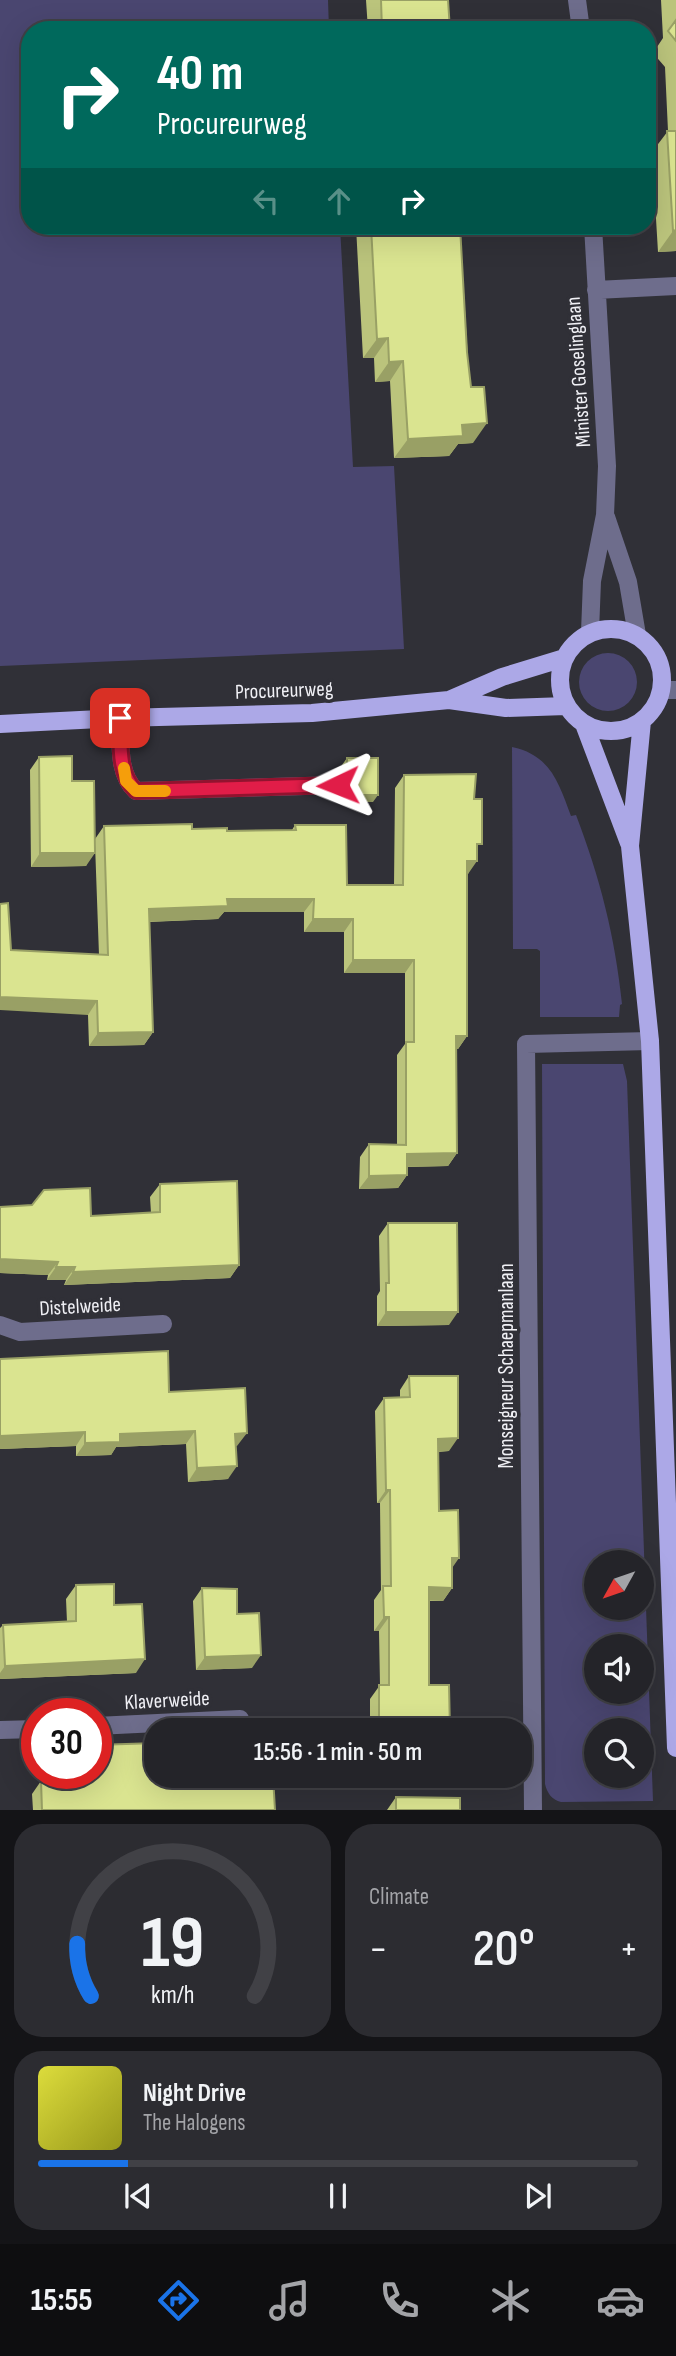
<!DOCTYPE html>
<meta charset="utf-8">
<style>
:root{--surface:#242429;--page:#2c2c31;--text:#f1f3f6;--muted:#a3a4a8;--line:#414146;--accent:#1a73e8}
body{margin:0;font-family:"Sofia Sans Condensed",sans-serif;background:var(--page);color:var(--text);height:100vh;display:flex;flex-direction:column;font-size:26px;white-space:nowrap}
*{box-sizing:border-box;margin:0}
p{font-size:23px;color:var(--muted)}
.icon{flex:none;width:38px;height:38px;fill:none;stroke:currentColor;stroke-width:2;stroke-linecap:round;stroke-linejoin:round}
.map{position:relative;height:1810px;overflow:hidden}
.panel{display:flex;flex-direction:column;gap:14px;padding:14px;background:#141417;flex:1}
.panel>*{flex:none}
.banner{position:absolute;left:21px;top:21px;width:635px;height:214px;border-radius:28px;box-shadow:0 7px 28px #0002,0 0 0 2px var(--line);background:#00695c;color:#fff;overflow:hidden}
.needle{width:46px;rotate:230deg}
.buttons{position:absolute;left:584px;top:1550px;display:grid;gap:14px}
.buttons a{display:grid;place-items:center;width:70px;height:70px;border-radius:50%;background:var(--surface);box-shadow:0 7px 28px #0002,0 0 0 2px var(--line);font-size:35px}
.speed{position:absolute;left:21px;top:1698px;display:flex;gap:14px;font-size:35px;font-weight:700;text-align:center}
.speed>*{display:grid;place-content:center;width:91px;height:91px;border-radius:50%;background:var(--surface);box-shadow:0 7px 28px #0002,0 0 0 2px var(--line);line-height:1}
.speed .limit{border:10px solid #d22;background:#fff;color:#111}
.pin{position:absolute;display:grid;place-items:center;width:60px;height:60px;color:#fff;margin:-30px;border-radius:14px;box-shadow:0 4px 10px #0006}
.me{position:absolute;width:77px;margin:-38px;rotate:268deg;stroke-linejoin:round;filter:drop-shadow(0 0 5px #0008)}
.turn{display:flex;align-items:center;gap:24px;height:147px;padding:0 21px;font-size:32px}
.turn .icon{width:91px;height:91px;stroke-width:2.5}
.turn b{display:block;font-size:49px;line-height:60px}
.lanes{display:flex;align-items:center;height:66px;padding:0 21px;background:#0003;justify-content:center;gap:35px;direction:ltr}
.lanes .off{opacity:.35}
.big{font-size:52px;font-weight:600;line-height:1.1}
.panel .tile{flex:1;display:flex;flex-direction:column;justify-content:center;gap:10px;min-width:0;padding:0 24px;border-radius:28px;background:var(--page)}
.panel .dial{align-items:center;gap:0}
.dial svg{height:182px;overflow:visible;fill:none;stroke:var(--line);stroke-width:7;stroke-linecap:round;text-anchor:middle}
.dial text{fill:var(--text);stroke:none}
.song{display:flex;align-items:center;gap:21px}
.cover{width:84px;height:84px;border-radius:10px;background:linear-gradient(135deg,hsl(60 70% 55%),hsl(60 70% 35%))}
.played{height:7px;border-radius:4px;background:linear-gradient(90deg,var(--accent) 15%,var(--line) 15%)}
.keys{display:flex;justify-content:space-around;direction:ltr}
.heat{display:flex;justify-content:space-between;align-items:center;font-size:38px;direction:ltr}
.panel .tiles{flex:1;display:grid;gap:14px;grid-template-columns:1fr 1fr}
.tile:last-child{grid-column:span 2}
.trip{position:absolute;left:144px;top:1718px;width:388px;height:70px;border-radius:28px;background:var(--surface);box-shadow:0 7px 28px #0002,0 0 0 2px var(--line);font-weight:600;line-height:70px;text-align:center}
.tabs{display:flex;height:112px;justify-content:space-around;align-items:center;background:#0e0e10;color:var(--muted)}
.tabs .icon{width:49px;height:49px}
.tabs .active{color:var(--accent)}
.tabs b{font-size:32px;color:var(--text)}
.map>svg:first-child{display:block}
.green{fill:#4a4670;fill-rule:evenodd}
.lines{fill:none;stroke-linecap:round;stroke-linejoin:round}
.minor{stroke:#6e6d8c;stroke-width:18}
.major{stroke:#aca8e7;stroke-width:18}
.wall{fill:#bbc47c}
.shaded-wall{fill:#99a065}
.building{fill:#dae490;stroke:#99a065;stroke-width:2}
.route-casing{stroke:#92132f;stroke-width:18}
.route{stroke:#e11d48;stroke-width:12}
.slow{stroke:#f59e0b;stroke-width:12}
.labels{text-anchor:middle;stroke-width:7;stroke-linejoin:round;paint-order:stroke}
.street-label{font-size:21px;fill:#f0f0f5;stroke:#303037}
</style>
<div class="map">
<svg width="676" height="1810" viewBox="0 0 676 1810">
<rect width="100%" height="100%" fill="#303037"/>
<path class="green" d="M 0,0 L 328,0 L 329,30 L 30,30 L 30,226 L 340,226 L 353,467 L 394,466 L 404,649 L 0,666 Z
M579 682a29 29 0 1 1 58 0a29 29 0 1 1-58 0Z
M 512,747 C 551,755 559,784 571,816 L 576,815 C 600,878 615,936 622,1004 L 620,1005 L 619,1017 L 540,1017 L 540,951 L 537,949 L 513,949 Z
M 542,1064 L 623,1064 L 627,1081 L 653,1801 L 561,1802 C 552,1800 547,1793 545,1784 ZM 597,1563 L 642,1563 L 642,1608 L 597,1608 ZM 597,1647 L 642,1647 L 642,1692 L 597,1692 ZM 597,1731 L 642,1731 L 642,1776 L 597,1776 Z"/>
<g class="lines">
<path class="minor" d="M 577,0 L 581,30
M 596,290 L 676,286
M 606,517 L 628,582 L 637,635
M 590,632 L 592,581 L 605,515 L 607,466 L 593,226
M 662,690 L 676,690
M 120,718 C 121,743 117,773 136,791 L 339,785
M 0,1325 L 20,1332 L 163,1324
M 96,1726 L 240,1719
M 0,1730 L 37,1729
M 533,1810 L 526,1044 L 650,1041"/>
<path class="major" d="M560 680a51 51 0 1 1 102 0a51 51 0 1 1-102 0Z
M 449,700 L 502,677 L 564,658
M 642,721 L 630,846 L 650,1041 L 676,1748
M 0,724 L 120,718 L 312,713 L 449,700 L 506,708 L 566,706
M 584,724 L 629,843"/>
</g>
<path class="wall" d="M 366,0 L 448,0 L 450,30 L 368,30 Z
M 661,0 L 676,0 L 676,251 L 658,252 L 652,152 L 668,131 L 665,67 L 653,53 L 663,38 Z
M 356,226 L 460,226 L 473,443 L 458,444 L 449,456 L 394,458 L 390,381 L 375,382 L 374,358 L 363,358 Z
M 39,757 L 72,781 L 95,839 L 104,826 L 227,831 L 292,830 L 295,825 L 347,885 L 394,885 L 395,788 L 404,775 L 474,799 L 477,852 L 468,874 L 467,874 L 467,1036 L 458,1049 L 456,1049 L 457,1153 L 448,1166 L 407,1167 L 407,1175 L 398,1188 L 359,1189 L 360,1157 L 369,1144 L 397,1145 L 397,1055 L 405,1044 L 405,973 L 344,973 L 344,932 L 304,932 L 304,912 L 224,912 L 218,919 L 149,922 L 153,1032 L 144,1045 L 89,1046 L 88,1015 L 11,950 L 99,955 L 95,844 L 86,866 L 31,867 L 30,770 Z
M 347,758 L 373,802 L 343,802 L 343,795 L 350,785 L 348,778 L 343,774 L 342,765 Z
M 160,1184 L 239,1265 L 230,1278 L 64,1285 L 66,1280 L 47,1280 L 48,1275 L 0,1273 L 91,1216 L 151,1213 L 150,1197 Z
M 388,1223 L 449,1325 L 377,1326 L 377,1296 L 380,1291 L 379,1236 Z
M 0,1359 L 169,1392 L 237,1446 L 236,1446 L 228,1479 L 188,1482 L 186,1444 L 116,1447 L 111,1455 L 76,1456 L 76,1446 L 0,1449 Z
M 409,1376 L 449,1451 L 438,1452 L 439,1511 L 452,1569 L 452,1588 L 443,1601 L 429,1601 L 429,1685 L 450,1731 L 370,1731 L 370,1699 L 380,1685 L 379,1631 L 374,1631 L 374,1600 L 381,1590 L 380,1503 L 377,1503 L 375,1411 L 384,1398 L 400,1398 L 400,1390 Z
M 76,1585 L 114,1605 L 136,1673 L 0,1679 L 0,1628 L 3,1625 L 67,1622 L 66,1599 Z
M 202,1588 L 237,1614 L 252,1668 L 196,1670 L 193,1601 Z
M 48,1773 L 96,1773 L 275,1810 L 33,1810 L 32,1794 L 41,1781 L 48,1781 Z
M 396,1797 L 460,1810 L 387,1810 Z"/>
<path class="shaded-wall" d="M 676,230 L 676,251 L 658,252 L 673,231 Z
M 388,338 L 374,358 L 363,358 L 377,339 Z
M 403,361 L 390,381 L 375,382 L 389,362 Z
M 487,423 L 473,443 L 458,444 L 449,456 L 394,458 L 408,439 L 462,425 Z
M 348,795 L 378,795 L 373,802 L 343,802 Z
M 40,853 L 95,853 L 86,866 L 31,867 Z
M 467,861 L 477,861 L 468,874 L 457,874 Z
M 227,899 L 314,899 L 304,912 L 224,912 L 218,919 L 140,922 L 149,909 Z
M 313,919 L 353,919 L 344,932 L 304,932 Z
M 353,960 L 414,960 L 405,973 L 344,973 Z
M 0,997 L 97,1001 L 88,1015 L 0,1010 Z
M 153,1032 L 144,1045 L 89,1046 L 98,1033 Z
M 456,1036 L 467,1036 L 458,1049 L 447,1049 Z
M 457,1153 L 448,1166 L 398,1167 L 407,1154 Z
M 407,1175 L 398,1188 L 359,1189 L 369,1176 Z
M 0,1259 L 58,1262 L 48,1275 L 0,1273 Z
M 239,1265 L 230,1278 L 64,1285 L 73,1272 Z
M 56,1267 L 75,1267 L 66,1280 L 47,1280 Z
M 386,1312 L 458,1312 L 449,1325 L 377,1326 Z
M 195,1431 L 186,1444 L 116,1447 L 111,1455 L 76,1456 L 85,1443 L 120,1434 Z
M 85,1432 L 76,1446 L 0,1449 L 0,1436 Z
M 247,1433 L 237,1446 L 226,1447 L 235,1434 Z
M 458,1438 L 449,1451 L 429,1452 L 438,1439 Z
M 237,1466 L 228,1479 L 188,1482 L 197,1468 Z
M 386,1490 L 390,1490 L 380,1503 L 377,1503 Z
M 452,1558 L 459,1558 L 450,1571 Z
M 429,1587 L 452,1588 L 443,1601 L 420,1600 Z
M 384,1617 L 389,1617 L 379,1631 L 374,1631 Z
M 261,1655 L 252,1668 L 196,1670 L 205,1657 Z
M 145,1659 L 136,1673 L 0,1679 L 0,1673 L 5,1666 Z"/>
<path class="building" d="M 381,0 L 448,0 L 450,30 L 382,30 Z
M 676,20 L 676,41 L 668,31 Z
M 667,131 L 676,131 L 676,230 L 673,231 Z
M 371,226 L 460,226 L 467,352 L 471,387 L 484,387 L 487,423 L 462,425 L 463,436 L 408,439 L 403,361 L 389,362 L 388,338 L 377,339 Z
M 72,756 L 72,781 L 94,781 L 95,853 L 40,853 L 39,757 Z
M 347,758 L 378,758 L 378,795 L 348,795 L 348,788 L 354,784 L 355,778 L 353,771 L 347,767 Z
M 476,774 L 474,799 L 482,799 L 482,844 L 477,844 L 477,861 L 467,861 L 467,1036 L 456,1036 L 457,1153 L 407,1154 L 407,1175 L 369,1176 L 369,1144 L 406,1145 L 406,1042 L 414,1042 L 414,960 L 353,960 L 353,919 L 313,919 L 314,899 L 227,899 L 228,906 L 149,909 L 153,1032 L 98,1033 L 97,1001 L 0,997 L 0,904 L 8,903 L 11,950 L 108,955 L 104,826 L 192,824 L 192,829 L 227,828 L 227,831 L 296,830 L 295,825 L 346,825 L 347,885 L 403,885 L 404,775 Z
M 237,1181 L 239,1265 L 73,1272 L 75,1267 L 56,1267 L 58,1262 L 0,1259 L 0,1207 L 32,1205 L 44,1190 L 90,1188 L 91,1216 L 160,1212 L 160,1184 Z
M 388,1223 L 457,1223 L 458,1312 L 386,1312 L 386,1283 L 389,1283 Z
M 168,1351 L 169,1392 L 245,1388 L 247,1433 L 235,1434 L 237,1466 L 197,1468 L 195,1431 L 120,1434 L 120,1442 L 85,1443 L 85,1432 L 0,1436 L 0,1359 Z
M 409,1376 L 458,1376 L 458,1438 L 438,1439 L 439,1511 L 458,1510 L 459,1558 L 452,1558 L 452,1588 L 429,1587 L 429,1685 L 449,1685 L 450,1731 L 379,1731 L 379,1685 L 389,1685 L 389,1617 L 384,1617 L 383,1586 L 391,1586 L 390,1490 L 386,1490 L 384,1398 L 410,1397 Z
M 114,1584 L 114,1605 L 142,1604 L 145,1659 L 5,1666 L 3,1625 L 76,1621 L 76,1585 Z
M 202,1588 L 237,1589 L 237,1614 L 259,1613 L 261,1655 L 205,1657 Z
M 156,1743 L 156,1776 L 273,1776 L 275,1810 L 42,1810 L 41,1781 L 58,1781 L 58,1773 L 96,1773 L 96,1745 Z
M 396,1797 L 460,1798 L 460,1810 L 396,1810 Z"/>
<g class="lines">
<g class="route-casing">
<path id="route" d="M 120,718 C 121,743 117,773 136,791 L 338,785"/>
</g>
<use href="#route" class="route"/>
<path class="slow" d="M 124,768 L 126,781 L 136,791 L 165,791"/>
</g>
<g class="labels">
<g class="street-label">
<text transform="translate(578 372) rotate(-94)" y="7">Minister Goselinglaan</text>
<text transform="translate(284 690) rotate(-2)" y="7">Procureurweg</text>
<text transform="translate(80 1306) rotate(-3)" y="7">Distelweide</text>
<text transform="translate(506 1366) rotate(-90)" y="7">Monseigneur Schaepmanlaan</text>
<text transform="translate(167 1700) rotate(-3)" y="7">Klaverweide</text>
</g>
</g>
</svg>
<div class="buttons">
<a><svg class="needle" viewBox="-14 -14 28 28"><path d="M0-13l5 13h-10z" fill="#e53935"/><path d="M0 13l5-13h-10z" fill="#a3a4a8"/></svg></a>
<a><svg class="icon" aria-label="sound" viewBox="0 0 24 24"><path d="M4 9h4l5-4v14l-5-4H4zM17 9q2 3 0 6"/></svg></a>
<a><svg class="icon" aria-label="search" viewBox="0 0 24 24"><circle cx="10" cy="10" r="6"/><path d="M15 15l6 6"/></svg></a>
</div>
<div class="speed"><div class="limit">30</div></div>
<div class="pin" style="left:120px;top:718px;background:#d93025"><svg class="icon" aria-label="arrive" viewBox="0 0 24 24"><path d="M6 21V4h12l-3 4 3 4H6"/></svg></div>
<svg class="me" style="left:338px;top:785px" viewBox="-20 -20 40 40"><path d="M0-17L14 15 0 8-14 15z" fill="#e11d48" stroke="#fff" stroke-width="4"/></svg>
<div class="trip">15:56 · 1 min · 50 m</div>
<div class="banner">
<div class="turn"><svg class="icon" aria-label="right" viewBox="0 0 24 24"><path d="M7 20v-9h11M14 6l5 5-5 5"/></svg><div><b>40 m</b>Procureurweg</div></div>
<div class="lanes"><svg class="icon off" aria-label="left" viewBox="0 0 24 24"><path d="M17 20v-9H6M10 6l-5 5 5 5"/></svg><svg class="icon off" aria-label="ahead" viewBox="0 0 24 24"><path d="M12 20V5M6 11l6-6 6 6"/></svg><svg class="icon" aria-label="right" viewBox="0 0 24 24"><path d="M7 20v-9h11M14 6l5 5-5 5"/></svg></div>
</div>
</div>
<section class="panel">
<div class="tiles">
<div class="tile dial"><svg viewBox="0 0 100 80">
<path d="M14 69A42 42 0 1 1 86 69"/>
<path d="M14 69A42 42 0 0 1 8 46" stroke="#1a73e8"/>
<text x="50" y="56" font-size="32" font-weight="700">19</text>
<text x="50" y="72" font-size="11">km/h</text>
</svg></div>
<div class="tile"><p>Climate</p>
<div class="heat"><a>−</a><b class="big">20°</b><a>+</a></div>
</div>
<div class="tile">
<div class="song"><i class="cover"></i><div><b>Night Drive</b><p>The Halogens</p></div></div>
<div class="played"></div>
<div class="keys"><svg class="icon" aria-label="previous" viewBox="0 0 24 24"><path d="M18 5L8 12l10 7zM5 5v14"/></svg><svg class="icon" aria-label="pause" viewBox="0 0 24 24"><path d="M8 5v14M16 5v14"/></svg><svg class="icon" aria-label="next" viewBox="0 0 24 24"><path d="M6 5l10 7-10 7zM19 5v14"/></svg></div>
</div>
</div>
</section>
<nav class="tabs">
<b>15:55</b>
<svg class="icon active" aria-label="directions" viewBox="0 0 24 24"><path d="M12 3l9 9-9 9-9-9zM9 14v-3h6M13 9l2 2-2 2"/></svg>
<svg class="icon" aria-label="music" viewBox="0 0 24 24"><path d="M9 18V5l10-2v13"/><circle cx="6" cy="18" r="3"/><circle cx="16" cy="16" r="3"/></svg>
<svg class="icon" aria-label="phone" viewBox="0 0 24 24"><path d="M5 4h4l2 5-3 2q2 4 5 5l2-3 5 2v4C11 20 4 13 5 4z"/></svg>
<svg class="icon" aria-label="climate" viewBox="0 0 24 24"><path d="M12 3v18M4 7l16 10M4 17L20 7"/></svg>
<svg class="icon" aria-label="car" viewBox="0 0 24 24"><path d="M5 17H2v-5l4-1 3-4h7l3 4 3 1v5h-3M9 17h6M6 11h13"/><circle cx="7" cy="17" r="2"/><circle cx="17" cy="17" r="2"/></svg>
</nav>
